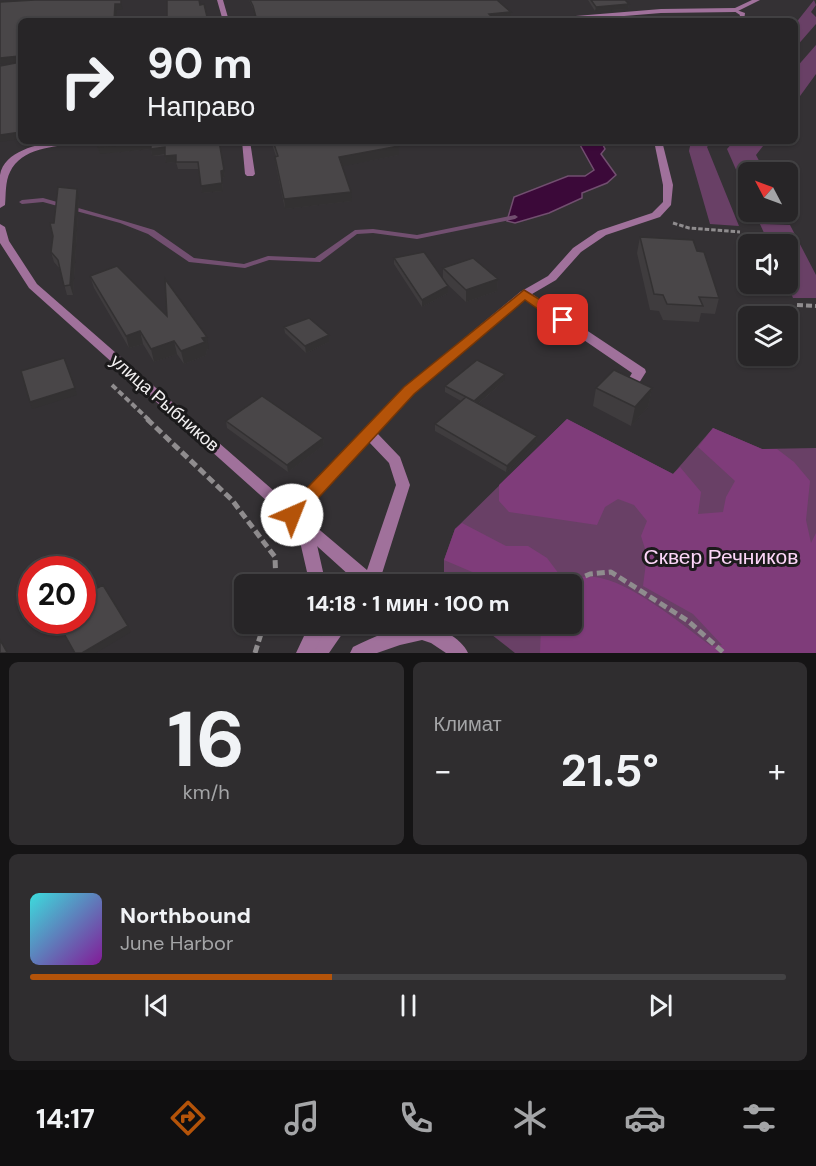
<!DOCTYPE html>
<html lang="ru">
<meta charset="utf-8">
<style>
:root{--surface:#272527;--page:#2f2d2f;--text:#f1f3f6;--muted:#a4a5a7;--line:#434244;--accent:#b45309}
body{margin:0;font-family:"DM Sans",sans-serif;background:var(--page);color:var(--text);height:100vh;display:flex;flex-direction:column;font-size:22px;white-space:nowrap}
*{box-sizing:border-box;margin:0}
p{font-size:20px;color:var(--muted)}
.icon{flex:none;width:33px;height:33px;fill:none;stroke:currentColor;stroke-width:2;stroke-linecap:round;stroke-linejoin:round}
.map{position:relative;height:653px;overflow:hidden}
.sheet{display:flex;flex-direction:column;gap:9px;padding:9px;background:#151415;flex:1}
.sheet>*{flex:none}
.hud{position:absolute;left:18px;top:18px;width:780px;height:126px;border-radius:9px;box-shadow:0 2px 4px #0004,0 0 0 2px var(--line);background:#272527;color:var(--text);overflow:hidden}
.needle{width:39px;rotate:311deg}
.tools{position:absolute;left:738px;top:162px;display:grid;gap:12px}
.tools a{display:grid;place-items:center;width:60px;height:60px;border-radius:9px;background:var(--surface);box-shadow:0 2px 4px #0004,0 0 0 2px var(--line);font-size:30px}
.speed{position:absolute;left:18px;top:556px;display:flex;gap:12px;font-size:30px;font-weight:700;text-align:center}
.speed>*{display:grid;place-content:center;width:78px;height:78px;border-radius:50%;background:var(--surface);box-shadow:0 2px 4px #0004,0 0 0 2px var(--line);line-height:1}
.speed .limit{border:9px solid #d22;background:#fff;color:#111}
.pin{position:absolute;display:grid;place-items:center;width:51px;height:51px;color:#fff;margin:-26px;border-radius:12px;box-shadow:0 3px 9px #0006}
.me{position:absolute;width:66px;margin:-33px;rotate:44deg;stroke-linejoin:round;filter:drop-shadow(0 0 4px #0008)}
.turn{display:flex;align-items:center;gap:21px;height:126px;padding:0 30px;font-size:27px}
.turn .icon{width:78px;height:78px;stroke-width:2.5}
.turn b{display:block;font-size:42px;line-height:51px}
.big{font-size:45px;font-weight:700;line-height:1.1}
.sheet .widget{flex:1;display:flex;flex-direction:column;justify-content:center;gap:9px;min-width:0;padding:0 21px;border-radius:9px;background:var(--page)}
.sheet .dial{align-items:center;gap:0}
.dial b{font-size:78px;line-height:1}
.song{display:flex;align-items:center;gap:18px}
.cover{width:72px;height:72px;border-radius:9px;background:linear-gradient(135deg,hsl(180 70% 55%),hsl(290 70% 35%))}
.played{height:6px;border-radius:3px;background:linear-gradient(90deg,var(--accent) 40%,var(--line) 40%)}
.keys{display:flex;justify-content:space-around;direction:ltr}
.heat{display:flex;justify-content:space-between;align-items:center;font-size:33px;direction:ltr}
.sheet .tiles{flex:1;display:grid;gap:9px;grid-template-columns:1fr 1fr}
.widget:last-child{grid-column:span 2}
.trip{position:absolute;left:234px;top:574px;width:348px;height:60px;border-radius:9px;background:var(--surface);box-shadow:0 2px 4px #0004,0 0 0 2px var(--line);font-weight:700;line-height:60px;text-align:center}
.menu{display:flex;height:96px;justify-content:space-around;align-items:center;background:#100f10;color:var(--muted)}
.menu .icon{width:42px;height:42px}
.menu .on{color:var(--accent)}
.menu b{font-size:27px;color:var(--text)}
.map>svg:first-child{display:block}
.green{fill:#694066}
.forest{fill:#7f3c7a}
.water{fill:#3b0939;stroke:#724f70;stroke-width:1.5}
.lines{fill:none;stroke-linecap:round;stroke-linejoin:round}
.stream{fill:#724f70;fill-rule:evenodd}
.path-far2{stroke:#8f8c8e;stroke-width:3;stroke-dasharray:4.5 2;stroke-linecap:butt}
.path-far1{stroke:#8f8c8e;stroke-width:4;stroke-dasharray:6 3;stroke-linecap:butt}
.path{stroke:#8f8c8e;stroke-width:5;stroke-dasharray:8 4;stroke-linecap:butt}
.service{fill:#a0719b;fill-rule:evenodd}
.minor{fill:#a0719b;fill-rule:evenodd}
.wall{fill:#3f3c3e}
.shaded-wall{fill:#333132}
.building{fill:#494648;stroke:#333132;stroke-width:1.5}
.route{fill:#b45309;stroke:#753606;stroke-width:1.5}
.labels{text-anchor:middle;stroke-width:6;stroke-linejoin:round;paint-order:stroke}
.street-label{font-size:18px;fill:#f3f1f2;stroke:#1b1a1b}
.near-park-label{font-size:21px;fill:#fcd6f8;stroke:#1b1a1b}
</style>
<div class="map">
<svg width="816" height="653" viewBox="0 0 816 653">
<rect width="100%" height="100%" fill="#343134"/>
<path class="green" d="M 814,0 L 816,5 L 811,12 L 816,17 L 816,24 L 795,48 L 795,24 Z
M 816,45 L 816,74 L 795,103 L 795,69 Z
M 691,141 L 712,141 L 707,147 L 739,226 L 710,224 L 689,151 Z
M 734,141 L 767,141 L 756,155 L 765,172 L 748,172 L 748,197 L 727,149 Z
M 760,224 L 790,225 L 816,275 L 816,298 L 793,298 L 787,284 L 788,244 L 769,244 Z
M 567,419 L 673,474 L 713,428 L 762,449 L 816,448 L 816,653 L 515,653 L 478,624 L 572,624 L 572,585 L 444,585 L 444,560 L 455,529 Z"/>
<path class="forest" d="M 567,419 L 673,474 L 680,467 L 701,492 L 698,514 L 723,512 L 726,497 L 735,481 L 698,447 L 713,428 L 762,449 L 777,449 L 794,462 L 810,481 L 806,520 L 811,543 L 816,533 L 816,653 L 540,653 L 541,626 L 537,624 L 572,624 L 572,585 L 503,585 L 444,560 L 455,529 L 462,523 L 506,546 L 528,546 L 547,558 L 562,578 C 572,578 584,576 595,577 C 630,581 683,625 711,646 L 722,645 L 693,614 L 643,586 L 647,555 L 641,536 L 647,521 L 634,505 L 618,499 L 605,507 L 597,525 L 509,512 L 499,501 L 499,485 Z"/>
<path class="water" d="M 582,141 L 604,141 L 602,143 L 605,149 L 601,154 L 616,175 L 607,183 L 582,193 L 582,198 L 549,213 L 515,223 L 507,221 L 514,197 L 568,176 L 585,176 L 594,170 L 579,143 Z"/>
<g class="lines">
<path class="stream" d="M 43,198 L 124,221 L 154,230 L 194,258 L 244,264 L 268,256 L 315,258 L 355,230 L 373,229 L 417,235 L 515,215 L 518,217 L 515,219 L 417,239 L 373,233 L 357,234 L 320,262 L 269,260 L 245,268 L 189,262 L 148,234 L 120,223 L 43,202 L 22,204 L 19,202 L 22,200 Z"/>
<path class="path-far2" d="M 758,218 L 788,219
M 673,223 L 689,228 L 740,232"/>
<path class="path-far1" d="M 797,305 L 816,306
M 112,385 L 149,420"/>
<path class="path" d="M 147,419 L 232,500 L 275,557 L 276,585
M 563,585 L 590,574 L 611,572 L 688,621 L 724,653
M 255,653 L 264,624"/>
<path class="service" d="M 734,9 L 745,13 L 744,21 L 738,21 L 740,15 L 734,11 Z
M 242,141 L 250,141 L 255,174 L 253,176 L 247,176 L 245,174 Z
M 654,141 L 662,141 L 673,185 L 671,205 L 660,217 L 606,235 L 581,252 L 556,280 L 532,294 L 645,369 L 646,372 L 639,383 L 629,383 L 628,380 L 632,373 L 524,299 L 414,394 L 377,433 L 400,457 L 410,485 L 379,583 L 380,585 L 360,585 L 287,519 L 284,515 L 287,511 L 404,388 L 520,292 L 548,276 L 573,248 L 598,231 L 652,213 L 663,202 L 663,185 ZM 369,442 L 389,463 L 396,485 L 367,570 L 302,515 Z
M 330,624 L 349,624 L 329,653 L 309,653 Z
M 422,624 C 438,627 461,637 468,653 L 446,653 L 431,643 L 422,640 L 400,645 L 377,653 L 350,653 L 353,647 C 373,637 399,626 422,624 Z"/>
<path class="minor" d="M 217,0 L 223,0 L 229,21 L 223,21 Z
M 752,0 L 760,0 L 736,12 L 661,13 L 563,21 L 536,21 L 539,19 L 661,9 L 735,8 Z
M 58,141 L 81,141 L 77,144 C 55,146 21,148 10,172 C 5,182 6,194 5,205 L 0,208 C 0,197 0,185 0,175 C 4,151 38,144 58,141 Z
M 0,224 L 5,227 L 9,241 L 37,284 L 297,511 L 317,545 L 326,585 L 310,585 L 301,546 L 287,519 L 29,288 L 0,243 Z
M 305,624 L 323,624 L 322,636 L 314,653 L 296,653 L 304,636 Z"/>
</g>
<path class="wall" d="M 249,0 L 497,0 L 511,12 L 511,17 L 494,19 L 496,21 L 257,21 L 254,11 Z
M 588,0 L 625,0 L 629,4 L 628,9 L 595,11 Z
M 219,141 L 225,177 L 222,178 L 223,191 L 202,193 L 199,169 L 178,169 L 176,162 L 166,163 L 165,155 L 152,156 L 151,149 L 100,154 Z
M 271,141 L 396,141 L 399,155 L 342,166 L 352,201 L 285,209 L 276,166 L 275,157 L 276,156 Z
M 79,198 L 73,295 L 67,295 L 60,269 L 54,262 L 51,252 L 54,223 Z
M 640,237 L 697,251 L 719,298 L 715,314 L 701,313 L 699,322 L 663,320 L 659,311 L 650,310 L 637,253 Z
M 394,258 L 443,279 L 443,268 L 498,279 L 497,291 L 466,302 L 446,283 L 448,293 L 422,307 L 394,264 Z
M 90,276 L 167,316 L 209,349 L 206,350 L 207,355 L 184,364 L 177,354 L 154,362 L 143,344 L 129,348 L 94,288 Z
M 284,327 L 329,342 L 306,353 L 285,333 Z
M 504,381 L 478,404 L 537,436 L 536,443 L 506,472 L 435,431 L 435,424 L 461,401 L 445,392 L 445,386 Z
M 596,388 L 652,388 L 648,407 L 631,426 L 593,406 Z
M 226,421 L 323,438 L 324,445 L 288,472 L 227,428 Z"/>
<path class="shaded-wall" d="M 115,4 L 121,4 L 123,9 L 117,10 L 116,21 L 114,21 Z
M 629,4 L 628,9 L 595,11 L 596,7 Z
M 511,12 L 511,17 L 489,19 L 489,14 Z
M 0,56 L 19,56 L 21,62 L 0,64 Z
M 21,132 L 21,139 L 0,142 L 0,135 Z
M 151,142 L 165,147 L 166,154 L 152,156 L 151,149 L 100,154 L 98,147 Z
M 399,146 L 399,155 L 339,167 L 339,157 Z
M 176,155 L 177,162 L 166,163 L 165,156 Z
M 224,170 L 225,177 L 222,178 L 223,191 L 202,193 L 201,186 L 221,171 Z
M 77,189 L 79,198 L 73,295 L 70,285 Z
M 351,192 L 352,201 L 285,209 L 284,199 Z
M 498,279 L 497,291 L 466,302 L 466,290 Z
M 448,286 L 448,293 L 422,307 L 422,300 Z
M 140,331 L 143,344 L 129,348 L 126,336 Z
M 329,335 L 329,342 L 306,353 L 305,346 Z
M 207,337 L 209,349 L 206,350 L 207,355 L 184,364 L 181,351 L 202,338 Z
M 174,341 L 177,354 L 154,362 L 151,349 Z
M 505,374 L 504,381 L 473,408 L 474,401 Z
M 75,388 L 77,395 L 32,409 L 30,402 Z
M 652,388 L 648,407 L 631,426 L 635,407 Z
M 537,436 L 536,443 L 506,472 L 507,466 Z
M 323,438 L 324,445 L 288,472 L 287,465 Z
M 128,626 L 131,632 L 96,653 L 82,653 Z"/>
<path class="building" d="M 35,0 L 121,0 L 121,4 L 115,4 L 114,21 L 21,21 L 21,61 L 19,56 L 0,58 L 0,2 Z
M 167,0 L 199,0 L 200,5 L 204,4 L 208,21 L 167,21 Z
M 250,0 L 497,0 L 511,12 L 489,14 L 496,21 L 257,21 L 253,6 Z
M 591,0 L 625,0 L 629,4 L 596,7 Z
M 21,62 L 21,132 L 0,135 L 0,66 Z
M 98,141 L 219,141 L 224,170 L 221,171 L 222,183 L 201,186 L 198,162 L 176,162 L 176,155 L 165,156 L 165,147 L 151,149 L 151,142 L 98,147 Z
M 273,141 L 396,141 L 399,146 L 339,157 L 351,192 L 284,199 L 275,157 L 278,156 Z
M 58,187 L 77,189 L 70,285 L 64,286 L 58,260 L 51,252 L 53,236 L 50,223 L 54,223 Z
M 640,237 L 693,240 L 697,251 L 704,252 L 719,298 L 699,297 L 703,306 L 667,304 L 663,295 L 654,294 Z
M 424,252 L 448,286 L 422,300 L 394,258 Z
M 473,258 L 498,279 L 466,290 L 443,268 Z
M 117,266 L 167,316 L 165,279 L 207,337 L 202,338 L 205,342 L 181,351 L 174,341 L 151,349 L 140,331 L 126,336 L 90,276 Z
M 309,318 L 329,335 L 305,346 L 284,327 Z
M 64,358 L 75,388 L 30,402 L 21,371 Z
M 477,360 L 505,374 L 474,401 L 445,386 Z
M 614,370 L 652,388 L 635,407 L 596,388 Z
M 262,396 L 323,438 L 287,465 L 226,421 Z
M 466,397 L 537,436 L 507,466 L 435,424 Z
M 103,585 L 128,626 L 82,653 L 75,653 L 57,621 L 82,621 L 82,596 Z
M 0,640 L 7,652 L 5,653 L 0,653 Z"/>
<path class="route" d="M 524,290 L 568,317 L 568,323 L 558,323 L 525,300 L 414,394 L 298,520 L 286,520 L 283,515 L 286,510 L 404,387 Z"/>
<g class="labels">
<g class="street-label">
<text transform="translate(165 403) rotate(41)" y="6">улица Рыбников</text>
</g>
<g class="near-park-label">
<text x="721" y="564">Сквер Речников</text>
</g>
</g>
</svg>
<div class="tools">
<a><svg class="needle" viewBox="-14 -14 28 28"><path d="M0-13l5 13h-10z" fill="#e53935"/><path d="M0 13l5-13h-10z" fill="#a4a5a7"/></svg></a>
<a><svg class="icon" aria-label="sound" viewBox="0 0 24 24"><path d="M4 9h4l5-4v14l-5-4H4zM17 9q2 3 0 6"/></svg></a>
<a><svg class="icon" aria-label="layers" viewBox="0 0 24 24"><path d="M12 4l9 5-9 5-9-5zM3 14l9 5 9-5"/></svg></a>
</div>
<div class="speed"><div class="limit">20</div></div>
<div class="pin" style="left:563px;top:320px;background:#d93025"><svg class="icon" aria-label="arrive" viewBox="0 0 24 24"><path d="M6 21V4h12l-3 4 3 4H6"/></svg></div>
<svg class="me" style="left:292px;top:515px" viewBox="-20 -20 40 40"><circle r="19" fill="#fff"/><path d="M0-13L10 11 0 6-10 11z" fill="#b45309"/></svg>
<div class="trip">14:18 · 1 мин · 100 m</div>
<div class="hud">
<div class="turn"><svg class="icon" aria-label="right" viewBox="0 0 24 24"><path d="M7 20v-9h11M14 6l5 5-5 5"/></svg><div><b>90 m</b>Направо</div></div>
</div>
</div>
<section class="sheet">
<div class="tiles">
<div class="widget dial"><b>16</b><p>km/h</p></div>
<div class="widget"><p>Климат</p>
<div class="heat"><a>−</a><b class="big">21.5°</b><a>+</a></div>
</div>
<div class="widget">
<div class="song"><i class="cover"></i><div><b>Northbound</b><p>June Harbor</p></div></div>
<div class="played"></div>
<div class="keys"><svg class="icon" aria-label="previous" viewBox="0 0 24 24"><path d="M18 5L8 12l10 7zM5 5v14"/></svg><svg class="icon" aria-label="pause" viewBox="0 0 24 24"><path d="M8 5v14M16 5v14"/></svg><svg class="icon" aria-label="next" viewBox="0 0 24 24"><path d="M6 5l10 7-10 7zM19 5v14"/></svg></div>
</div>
</div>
</section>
<nav class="menu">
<b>14:17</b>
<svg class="icon on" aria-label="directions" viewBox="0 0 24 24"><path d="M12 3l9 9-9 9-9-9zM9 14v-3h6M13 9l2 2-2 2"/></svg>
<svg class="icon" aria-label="music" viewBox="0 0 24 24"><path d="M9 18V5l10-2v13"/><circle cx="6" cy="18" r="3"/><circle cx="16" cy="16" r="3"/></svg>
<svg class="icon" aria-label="phone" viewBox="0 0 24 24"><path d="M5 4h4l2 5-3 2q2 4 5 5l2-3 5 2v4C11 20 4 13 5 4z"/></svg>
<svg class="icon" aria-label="climate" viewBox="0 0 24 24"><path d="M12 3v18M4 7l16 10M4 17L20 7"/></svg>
<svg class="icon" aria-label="car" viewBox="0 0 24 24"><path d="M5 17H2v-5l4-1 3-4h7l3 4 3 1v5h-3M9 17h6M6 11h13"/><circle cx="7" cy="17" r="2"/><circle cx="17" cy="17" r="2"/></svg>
<svg class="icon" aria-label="filters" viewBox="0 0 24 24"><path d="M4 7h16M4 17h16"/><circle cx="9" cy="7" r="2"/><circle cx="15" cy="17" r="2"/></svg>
</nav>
